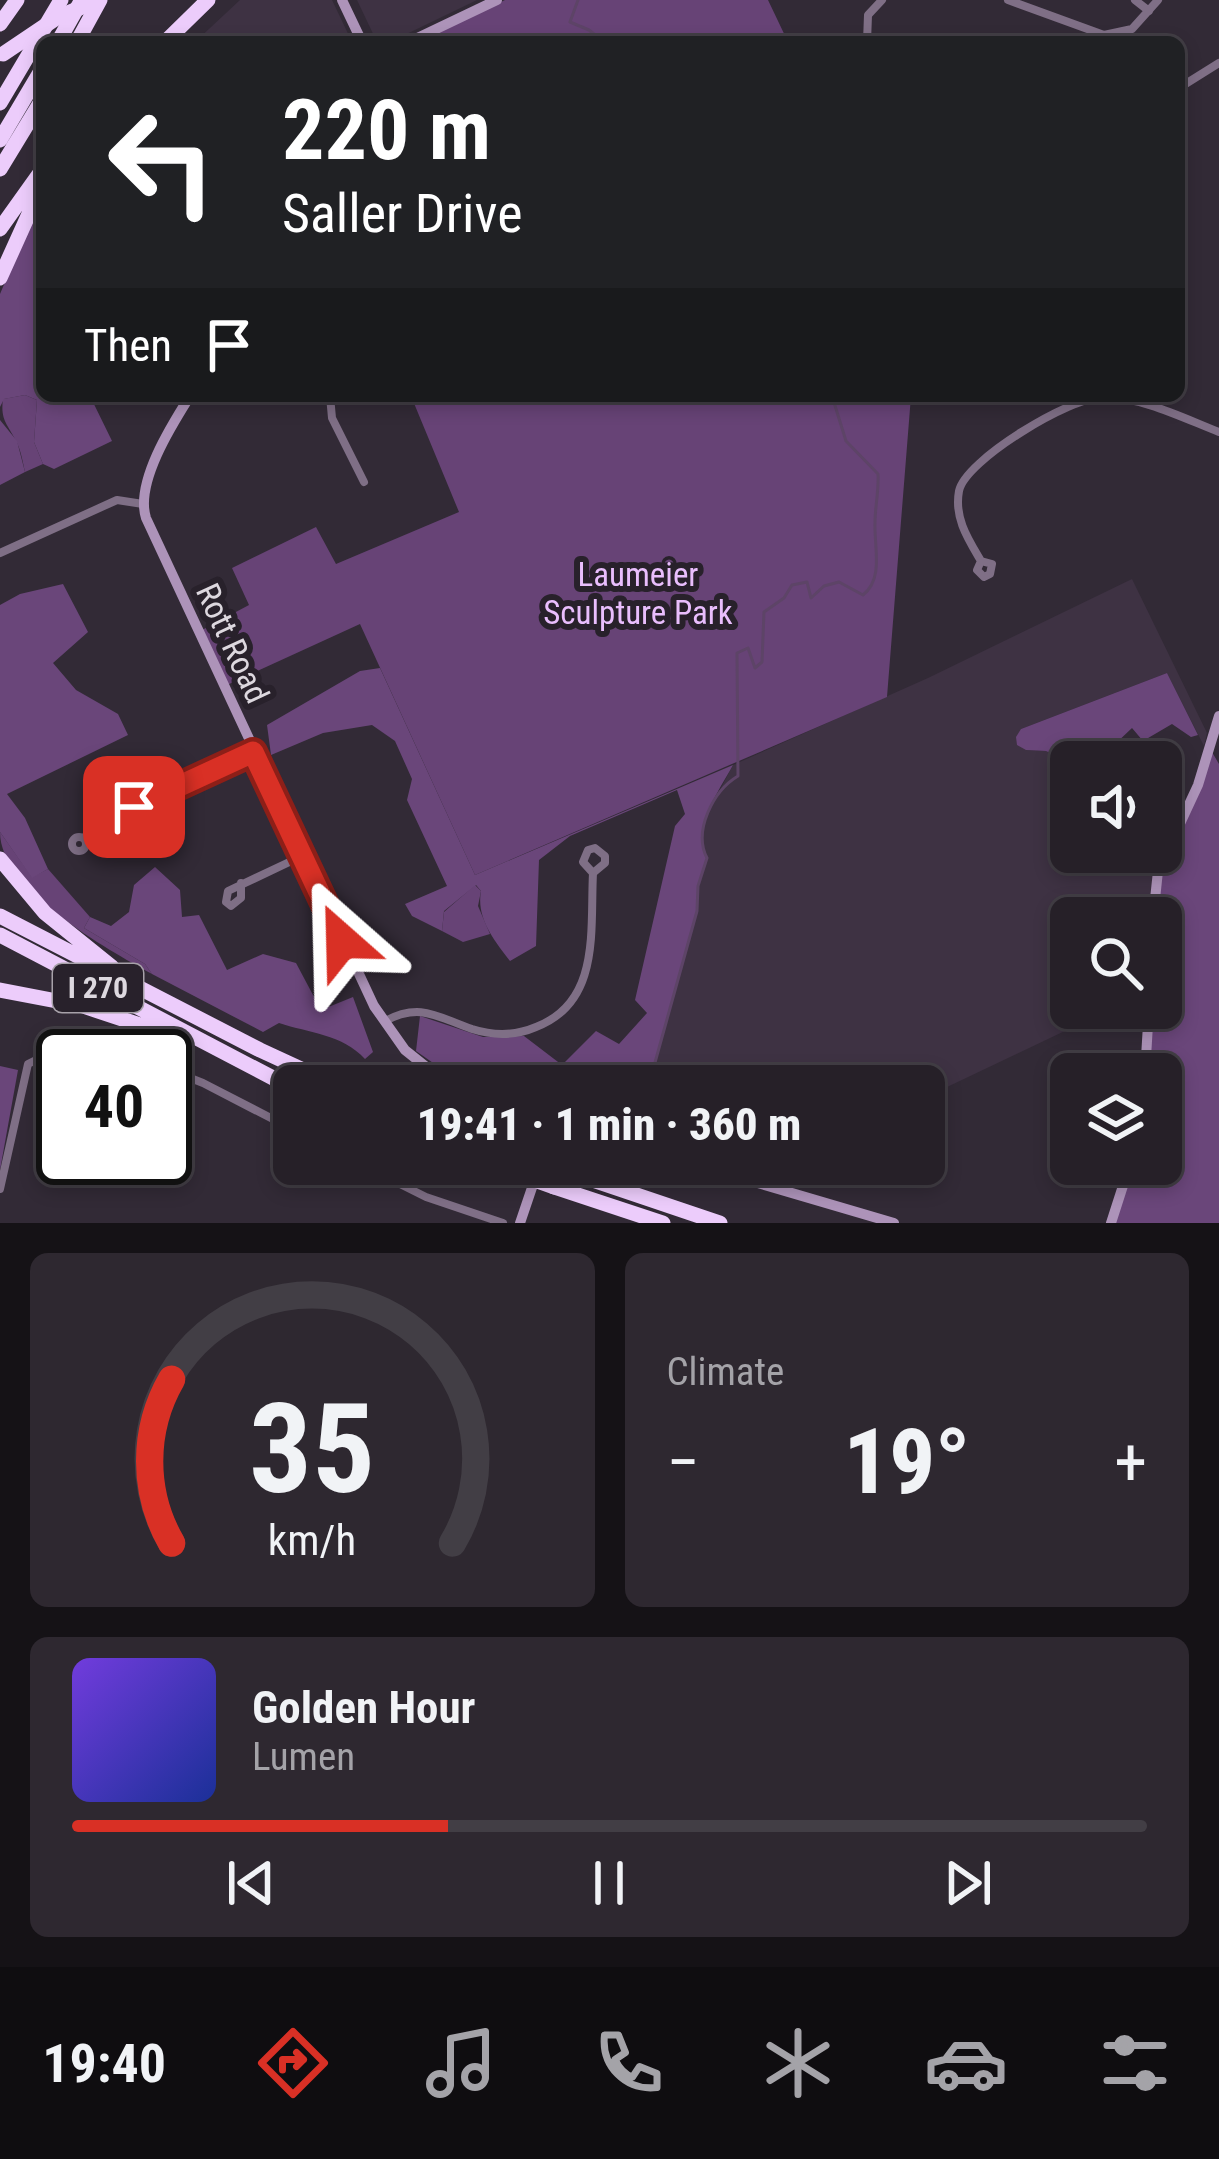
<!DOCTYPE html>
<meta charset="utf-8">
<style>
:root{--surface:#262028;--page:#2e2830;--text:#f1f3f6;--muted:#a4a3a8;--line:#423e45;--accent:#d93025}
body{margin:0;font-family:"Roboto Condensed",sans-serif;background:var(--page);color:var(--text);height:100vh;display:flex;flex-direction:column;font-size:45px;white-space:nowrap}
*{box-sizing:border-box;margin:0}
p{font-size:39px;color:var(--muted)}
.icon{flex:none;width:66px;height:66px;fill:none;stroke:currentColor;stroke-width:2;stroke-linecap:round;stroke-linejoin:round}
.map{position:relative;height:1223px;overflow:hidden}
.side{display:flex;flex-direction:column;gap:30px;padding:30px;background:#151216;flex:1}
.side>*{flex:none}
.hud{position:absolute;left:36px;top:36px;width:1149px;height:366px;border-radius:18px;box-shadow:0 6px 18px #0003,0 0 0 3px var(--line);background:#202124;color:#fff;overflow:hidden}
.controls{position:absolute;left:1050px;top:741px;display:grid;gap:24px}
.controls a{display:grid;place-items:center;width:132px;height:132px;border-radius:18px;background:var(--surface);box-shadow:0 6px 18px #0003,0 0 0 3px var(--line);font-size:60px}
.speed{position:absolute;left:36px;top:1029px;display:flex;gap:24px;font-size:60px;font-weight:700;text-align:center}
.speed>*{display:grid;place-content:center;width:156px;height:156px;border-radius:50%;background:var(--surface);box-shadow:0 6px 18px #0003,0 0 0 3px var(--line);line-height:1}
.speed .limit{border:6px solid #111;border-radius:18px;background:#fff;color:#111}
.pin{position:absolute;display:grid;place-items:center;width:102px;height:102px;color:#fff;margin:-51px;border-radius:24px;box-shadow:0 6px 18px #0006}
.me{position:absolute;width:132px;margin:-66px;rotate:335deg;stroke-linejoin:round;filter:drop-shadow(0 0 9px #0008)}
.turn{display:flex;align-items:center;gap:42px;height:252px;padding:0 48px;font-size:54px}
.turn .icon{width:156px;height:156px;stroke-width:2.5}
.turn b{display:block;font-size:84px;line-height:102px}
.then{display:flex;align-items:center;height:114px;padding:0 48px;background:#0003;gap:24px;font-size:45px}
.big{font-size:90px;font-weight:800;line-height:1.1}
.side .tile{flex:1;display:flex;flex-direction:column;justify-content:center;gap:18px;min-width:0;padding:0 42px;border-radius:18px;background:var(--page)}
.side .dial{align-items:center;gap:0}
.dial svg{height:312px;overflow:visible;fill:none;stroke:var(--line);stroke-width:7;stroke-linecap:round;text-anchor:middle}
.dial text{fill:var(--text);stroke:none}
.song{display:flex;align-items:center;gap:36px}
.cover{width:144px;height:144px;border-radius:18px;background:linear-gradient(135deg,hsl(260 70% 55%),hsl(230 70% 35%))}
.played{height:12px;border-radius:6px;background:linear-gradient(90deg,var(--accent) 35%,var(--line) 35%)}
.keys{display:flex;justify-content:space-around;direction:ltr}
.heat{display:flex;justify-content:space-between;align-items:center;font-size:66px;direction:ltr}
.side .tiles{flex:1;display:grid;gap:30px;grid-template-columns:1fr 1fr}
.tile:last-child{grid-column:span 2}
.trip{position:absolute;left:273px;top:1065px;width:672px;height:120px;border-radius:18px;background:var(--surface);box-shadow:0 6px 18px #0003,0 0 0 3px var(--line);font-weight:800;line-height:120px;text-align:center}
.menu{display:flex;height:192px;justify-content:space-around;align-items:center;background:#0f0d10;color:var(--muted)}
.menu .icon{width:84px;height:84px}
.menu .active{color:var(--accent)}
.menu b{font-size:54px;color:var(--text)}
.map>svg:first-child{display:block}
.built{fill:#3e3243}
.green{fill:#674376}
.forest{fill:#6a467a}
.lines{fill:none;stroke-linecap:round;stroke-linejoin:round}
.stream{stroke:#5d4467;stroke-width:3}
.street{stroke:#7f6f86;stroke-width:8}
.secondary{stroke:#ad93b9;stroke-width:10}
.highway{stroke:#ecccfb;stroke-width:15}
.highway-bridge{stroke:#ecccfb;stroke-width:15}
.route-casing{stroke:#8d1f18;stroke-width:30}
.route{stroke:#d93025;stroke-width:21}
.labels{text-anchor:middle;stroke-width:12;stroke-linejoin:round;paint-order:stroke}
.shield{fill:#28212b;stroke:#a7a1a9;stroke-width:3}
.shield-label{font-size:30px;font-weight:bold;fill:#ddd8df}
.park-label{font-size:33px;fill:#e9befd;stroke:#28212b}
.street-label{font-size:33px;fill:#ddd8df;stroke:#28212b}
</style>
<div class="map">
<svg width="1219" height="1223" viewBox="0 0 1219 1223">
<rect width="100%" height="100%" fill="#322a36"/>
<path class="built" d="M 240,0 L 332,0 L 352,42 L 195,42 Z
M 357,0 L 477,0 L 390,42 L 376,40 Z
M 1132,579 L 1207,733 L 1204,746 L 1167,673 L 1021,729 L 1026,750 L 1046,751 L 1071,763 L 1071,852 L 1161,852 L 1161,796 L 1184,806 L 1149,918 L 1071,918 L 1071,1008 L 1113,1008 L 924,1098 L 924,1086 L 652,1086 L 651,1077 L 697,911 L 698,886 L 707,858 L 701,847 L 705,818 L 733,765 L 928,678 Z
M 721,1164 L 817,1164 L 789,1183 Z"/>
<path class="green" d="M 505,0 L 768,0 L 788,42 L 417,42 Z
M 25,395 L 37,400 L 34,442 L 43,464 L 25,472 C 23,463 21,451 17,443 C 8,424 0,421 3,399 Z
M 411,396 L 911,396 L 887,697 L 475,875 L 360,624 L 227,685 L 202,630 L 249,605 L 232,568 L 316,527 L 336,564 L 459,512 Z
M 0,832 L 32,877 L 48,869 L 90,917 L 84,928 L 145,964 L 152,974 C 107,949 0,890 0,832 Z
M 475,885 L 481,891 L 478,906 L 490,934 L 463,942 L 442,931 L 444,912 Z"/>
<path class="forest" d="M 42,195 L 42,318 L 39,324 L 42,396 L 90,396 L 112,441 L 54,469 L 43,464 L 34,442 L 37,400 L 25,395 L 4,399 L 0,407 L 0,294 Z
M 0,420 L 17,441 L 25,472 L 0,485 Z
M 63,584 L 88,632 L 53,663 L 76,690 L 118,714 L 128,735 L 7,794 L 25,818 L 48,869 L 32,878 L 0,832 L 0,605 L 20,594 Z
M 380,668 L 475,875 L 733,765 C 719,791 691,829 707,858 L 698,886 L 697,911 L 651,1076 L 652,1086 L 466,1086 L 416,1051 L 420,1016 L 483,1037 L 524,1036 L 562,1065 L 596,1031 L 619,1044 L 647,1013 L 635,1000 L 675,826 L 685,814 L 677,790 L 570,836 L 539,860 L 536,946 L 510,961 C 494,940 476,918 481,891 L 476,885 L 444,911 L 442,931 L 412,916 L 405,904 L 447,886 L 407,800 L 412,779 L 395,741 L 372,725 L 323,733 L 271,755 L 267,725 L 360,671 Z
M 1167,673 L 1198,735 L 1191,737 L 1172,724 L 1143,741 L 1132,728 L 1113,746 L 1124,762 L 1071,763 L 1046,751 L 1026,750 L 1017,745 L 1016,737 L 1021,729 Z
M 1209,747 L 1219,764 L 1219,1223 L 1112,1223 L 1130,1164 L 1161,1164 L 1161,1074 L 1145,1074 L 1149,1008 L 1161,1008 L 1161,918 L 1153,918 L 1155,884 Z
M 155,867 L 180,890 L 182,917 L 199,915 L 227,970 L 263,954 L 296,963 L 321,1010 L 353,997 L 373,1052 L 365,1059 C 342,1034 309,1033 279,1023 L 263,1032 L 152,974 L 145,964 L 84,928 L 90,917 L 111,926 L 129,912 L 134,885 Z
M 0,1066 L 18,1070 L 0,1170 Z"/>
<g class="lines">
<path class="stream" d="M 578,0 L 570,22 L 589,30 L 604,42
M 652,1086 L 651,1077 L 697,911 L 698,886 L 707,858 C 693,831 713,791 738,776 L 737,653 L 748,648 L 755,668 L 762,662 L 764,612 L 784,598 L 792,585 L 807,582 L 811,598 L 824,586 L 839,582 L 863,595 C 884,579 874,547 875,523 C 875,506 879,491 878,474 L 846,441 L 832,396"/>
<path class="street" d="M 1008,0 L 1104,35 L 1132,29 L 1158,0
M 1135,0 L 1149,11
M 867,42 L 868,15 L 882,0
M 1179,88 L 1219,63
M 330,396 L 332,418 L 364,482
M 0,553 L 117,500 L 143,504
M 981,561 L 977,570 L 984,577 L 990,574 L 992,564 L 981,561 C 968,539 954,518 959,491 C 965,460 1072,396 1103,397 C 1142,397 1183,418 1219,432
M72 844a7 7 0 1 1 14 0a7 7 0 1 1-14 0Z
M 84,838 L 95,825 L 253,752
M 241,883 L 241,898 L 231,906 L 226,902 L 228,891 L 302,856
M 385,1021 C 421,1002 437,1017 472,1029 C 494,1036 515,1036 536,1027 C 601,1002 590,930 593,873 L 583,862 L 588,850 L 595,848 L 605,856 L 605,863 L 593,873
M 165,1068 L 203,1083 L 294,1130
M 360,1164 L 426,1197 L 503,1223
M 0,1189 L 28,1064 L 52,1052 L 115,1056"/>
<path class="secondary" d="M 342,0 L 362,42
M 409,42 L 497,0
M 190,396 C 171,426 135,483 146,518 L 374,1006 L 405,1050 L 450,1086
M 1153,918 L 1158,871 L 1198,785 L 1219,716
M 1145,1074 L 1149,1008
M 693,1164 L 894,1223
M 520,1223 L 540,1164
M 1111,1223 L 1130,1164"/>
<path class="highway" d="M 0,24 L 17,0
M 58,42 L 80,3
M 77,42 L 100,0
M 165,42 L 208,0
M 0,103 L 61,0
M 0,140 L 42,69
M 0,169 L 42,100
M 0,229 L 42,170
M 0,278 L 42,185
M 0,859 L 45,913 L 112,967
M 0,916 L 260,1050 L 338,1086
M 0,935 L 294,1089
M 0,990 L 83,1006 L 176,1037
M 487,1164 L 515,1173
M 545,1164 L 720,1223
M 554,1187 L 663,1223"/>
<path class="highway-bridge" d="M 3,54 L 58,17 L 99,0
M 515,1173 L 554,1187"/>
</g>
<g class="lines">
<g class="route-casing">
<path id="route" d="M 134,807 L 253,752 L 342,941"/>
</g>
<use href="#route" class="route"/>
</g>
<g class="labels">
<rect class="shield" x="53" y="964" width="90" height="48" rx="9"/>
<g class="shield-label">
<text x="98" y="998">I 270</text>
</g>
<g class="park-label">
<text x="638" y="586">Laumeier<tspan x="638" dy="38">Sculpture Park</tspan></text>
</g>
<g class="street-label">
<text transform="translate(233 643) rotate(65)" y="12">Rott Road</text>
</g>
</g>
</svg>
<div class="controls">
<a><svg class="icon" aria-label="sound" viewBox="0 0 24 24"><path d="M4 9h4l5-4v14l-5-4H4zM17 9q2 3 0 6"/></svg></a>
<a><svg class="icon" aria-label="search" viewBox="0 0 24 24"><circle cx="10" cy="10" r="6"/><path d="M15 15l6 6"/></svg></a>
<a><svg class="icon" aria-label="layers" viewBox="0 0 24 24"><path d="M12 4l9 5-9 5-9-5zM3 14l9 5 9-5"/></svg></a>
</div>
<div class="speed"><div class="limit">40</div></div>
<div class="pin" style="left:134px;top:807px;background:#d93025"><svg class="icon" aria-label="arrive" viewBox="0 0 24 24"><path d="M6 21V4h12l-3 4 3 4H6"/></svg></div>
<svg class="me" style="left:342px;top:941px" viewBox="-20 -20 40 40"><path d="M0-17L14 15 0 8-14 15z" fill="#d93025" stroke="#fff" stroke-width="4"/></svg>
<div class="trip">19:41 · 1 min · 360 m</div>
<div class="hud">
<div class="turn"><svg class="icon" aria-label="left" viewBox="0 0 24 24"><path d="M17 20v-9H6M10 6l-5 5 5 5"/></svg><div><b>220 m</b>Saller Drive</div></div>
<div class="then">Then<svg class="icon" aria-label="arrive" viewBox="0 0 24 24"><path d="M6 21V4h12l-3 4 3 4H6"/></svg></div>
</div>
</div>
<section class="side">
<div class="tiles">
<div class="tile dial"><svg viewBox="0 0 100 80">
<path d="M14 69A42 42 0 1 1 86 69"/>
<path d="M14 69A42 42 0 0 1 14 27" stroke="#d93025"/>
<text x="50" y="56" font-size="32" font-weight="700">35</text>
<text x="50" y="72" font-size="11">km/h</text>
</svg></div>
<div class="tile"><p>Climate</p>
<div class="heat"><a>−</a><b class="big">19°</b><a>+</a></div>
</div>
<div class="tile">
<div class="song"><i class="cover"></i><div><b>Golden Hour</b><p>Lumen</p></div></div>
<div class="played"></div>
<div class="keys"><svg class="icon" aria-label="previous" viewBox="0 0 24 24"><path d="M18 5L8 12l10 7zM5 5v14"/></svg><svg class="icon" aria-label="pause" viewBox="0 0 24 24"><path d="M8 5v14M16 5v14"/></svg><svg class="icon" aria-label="next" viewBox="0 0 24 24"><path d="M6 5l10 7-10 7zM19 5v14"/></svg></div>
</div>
</div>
</section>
<nav class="menu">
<b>19:40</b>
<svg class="icon active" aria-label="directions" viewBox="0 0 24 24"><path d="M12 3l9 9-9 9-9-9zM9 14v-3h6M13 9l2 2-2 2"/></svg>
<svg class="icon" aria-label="music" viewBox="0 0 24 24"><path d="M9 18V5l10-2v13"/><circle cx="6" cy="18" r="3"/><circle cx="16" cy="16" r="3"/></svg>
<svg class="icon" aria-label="phone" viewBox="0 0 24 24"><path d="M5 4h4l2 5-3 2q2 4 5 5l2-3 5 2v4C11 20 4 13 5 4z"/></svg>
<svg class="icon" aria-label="climate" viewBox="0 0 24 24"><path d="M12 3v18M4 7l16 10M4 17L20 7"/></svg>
<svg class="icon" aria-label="car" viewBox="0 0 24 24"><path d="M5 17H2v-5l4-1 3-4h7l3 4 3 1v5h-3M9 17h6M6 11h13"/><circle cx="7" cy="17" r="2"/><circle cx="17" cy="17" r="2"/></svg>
<svg class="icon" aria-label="filters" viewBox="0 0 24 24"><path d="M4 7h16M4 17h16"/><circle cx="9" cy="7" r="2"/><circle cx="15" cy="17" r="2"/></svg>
</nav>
